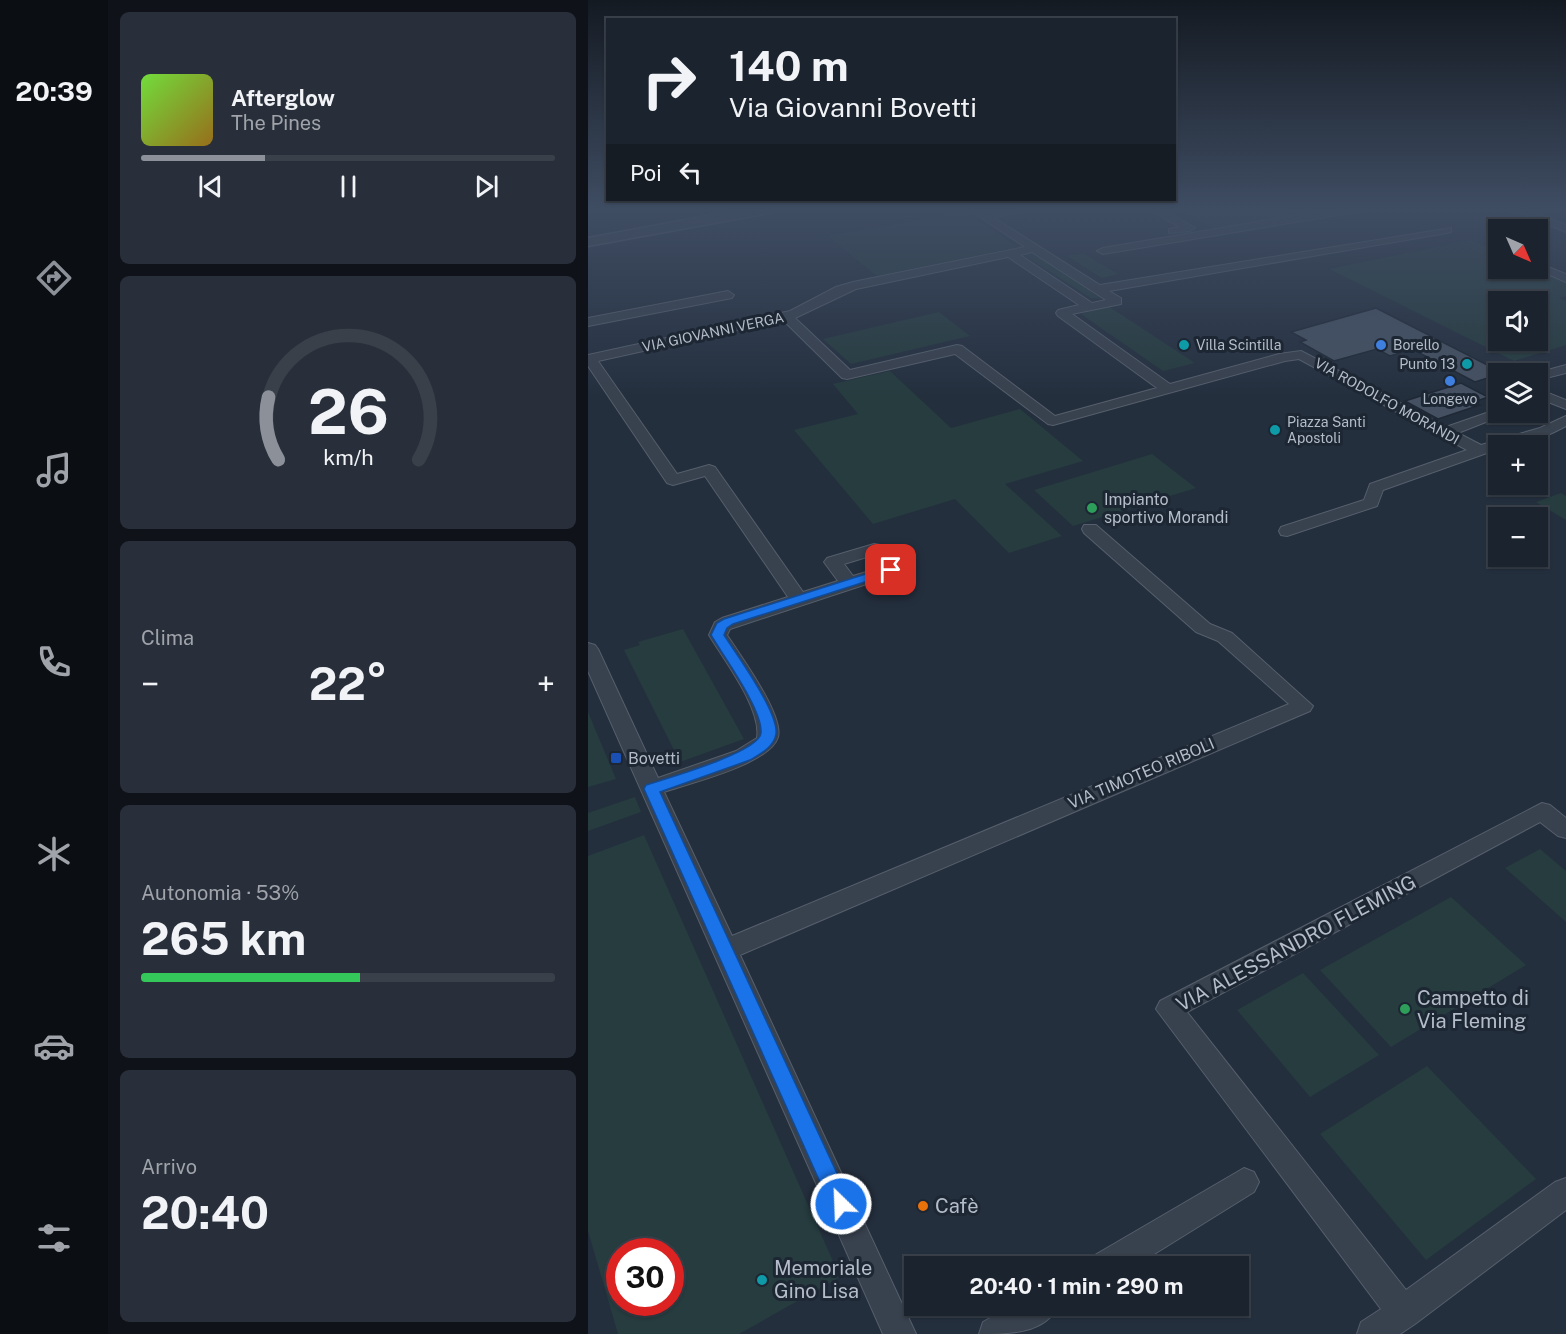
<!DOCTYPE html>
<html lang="it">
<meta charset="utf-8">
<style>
:root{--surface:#1b232e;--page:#282f3a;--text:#f1f3f6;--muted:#a0a4aa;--line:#39404a;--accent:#8c9099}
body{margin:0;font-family:"Public Sans",sans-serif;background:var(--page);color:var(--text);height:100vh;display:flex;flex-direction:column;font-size:22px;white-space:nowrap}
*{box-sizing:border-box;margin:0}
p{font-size:20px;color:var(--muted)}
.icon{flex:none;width:33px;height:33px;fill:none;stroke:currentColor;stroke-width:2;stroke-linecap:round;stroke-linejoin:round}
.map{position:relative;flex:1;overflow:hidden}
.sheet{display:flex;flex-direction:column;gap:12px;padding:12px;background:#0f1319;width:480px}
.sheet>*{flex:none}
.banner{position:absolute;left:18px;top:18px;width:570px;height:183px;border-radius:0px;box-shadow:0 2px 4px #0004,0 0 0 2px var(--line);background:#1b232e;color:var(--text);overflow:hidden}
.needle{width:39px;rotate:135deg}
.buttons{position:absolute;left:900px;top:219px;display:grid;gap:12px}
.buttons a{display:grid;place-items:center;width:60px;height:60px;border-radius:0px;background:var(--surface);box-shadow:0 2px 4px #0004,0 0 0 2px var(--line);font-size:30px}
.speed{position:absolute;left:18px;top:1238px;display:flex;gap:12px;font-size:30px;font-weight:700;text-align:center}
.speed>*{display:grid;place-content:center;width:78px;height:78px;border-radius:50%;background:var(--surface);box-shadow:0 2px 4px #0004,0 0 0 2px var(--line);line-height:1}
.speed .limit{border:9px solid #d22;background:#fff;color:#111}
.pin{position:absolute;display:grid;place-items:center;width:51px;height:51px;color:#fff;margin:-26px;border-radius:12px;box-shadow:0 3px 9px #0006}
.me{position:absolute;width:66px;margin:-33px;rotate:336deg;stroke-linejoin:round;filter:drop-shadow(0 0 4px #0008)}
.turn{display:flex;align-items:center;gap:21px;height:126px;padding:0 24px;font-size:27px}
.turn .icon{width:78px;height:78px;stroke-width:2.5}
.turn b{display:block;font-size:42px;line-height:51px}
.then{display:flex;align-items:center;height:57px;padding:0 24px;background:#0003;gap:12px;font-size:22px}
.big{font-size:45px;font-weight:700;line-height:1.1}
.sheet .card{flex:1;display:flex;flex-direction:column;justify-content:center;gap:9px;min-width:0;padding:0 21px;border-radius:9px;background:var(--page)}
.sheet .dial{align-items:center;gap:0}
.dial svg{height:156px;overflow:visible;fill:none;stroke:var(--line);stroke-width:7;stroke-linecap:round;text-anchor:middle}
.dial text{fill:var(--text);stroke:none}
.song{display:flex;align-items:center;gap:18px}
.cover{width:72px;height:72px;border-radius:9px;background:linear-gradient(135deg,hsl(100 70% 55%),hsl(40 70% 35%))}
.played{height:6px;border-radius:3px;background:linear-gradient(90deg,var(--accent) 30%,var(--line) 30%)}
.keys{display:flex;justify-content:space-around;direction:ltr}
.heat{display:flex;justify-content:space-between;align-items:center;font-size:33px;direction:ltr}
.charge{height:9px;border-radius:4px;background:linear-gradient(90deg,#34c759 53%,var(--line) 0)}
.trip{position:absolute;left:316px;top:1256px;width:345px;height:60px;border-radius:0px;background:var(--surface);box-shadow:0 2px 4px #0004,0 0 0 2px var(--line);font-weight:700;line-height:60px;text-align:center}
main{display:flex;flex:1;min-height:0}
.tab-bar{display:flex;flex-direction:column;width:108px;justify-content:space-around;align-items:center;background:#0b0e12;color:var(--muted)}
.tab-bar .icon{width:42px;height:42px}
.tab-bar .active{color:var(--accent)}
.tab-bar b{font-size:27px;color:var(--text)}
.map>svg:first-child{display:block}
.green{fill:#263c3f;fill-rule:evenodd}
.building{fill:#455162;stroke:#1f2835;stroke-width:1.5}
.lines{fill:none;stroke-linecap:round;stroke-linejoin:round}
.minor-casing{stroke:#565f6c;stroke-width:2}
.tertiary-casing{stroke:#565f6c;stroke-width:3}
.minor{fill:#38414e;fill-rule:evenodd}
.tertiary{fill:#38414e;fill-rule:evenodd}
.route{fill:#1a73e8;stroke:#114b97;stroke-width:1.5}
.culture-dot{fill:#0f9aa8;stroke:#1d2633;stroke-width:2}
.shop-dot{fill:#3f7fe0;stroke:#1d2633;stroke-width:2}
.leisure-dot{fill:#2e9e5b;stroke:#1d2633;stroke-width:2}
.transit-dot{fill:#1a4fb4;stroke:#1d2633;stroke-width:2}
.food-dot{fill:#e8710a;stroke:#1d2633;stroke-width:2}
.labels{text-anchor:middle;stroke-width:6;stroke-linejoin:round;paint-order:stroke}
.far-street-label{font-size:14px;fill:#b4bcc9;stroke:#1d2633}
.far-poi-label{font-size:14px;fill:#b4bcc9;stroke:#1d2633;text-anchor:start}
.poi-label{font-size:16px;fill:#b4bcc9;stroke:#1d2633;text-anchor:start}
.street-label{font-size:16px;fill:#b4bcc9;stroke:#1d2633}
.near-street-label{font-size:20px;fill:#b4bcc9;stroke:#1d2633}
.near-poi-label{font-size:20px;fill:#b4bcc9;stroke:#1d2633;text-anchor:start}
</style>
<main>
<nav class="tab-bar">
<b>20:39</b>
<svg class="icon active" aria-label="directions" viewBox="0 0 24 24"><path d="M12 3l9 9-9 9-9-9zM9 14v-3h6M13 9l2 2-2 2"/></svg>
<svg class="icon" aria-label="music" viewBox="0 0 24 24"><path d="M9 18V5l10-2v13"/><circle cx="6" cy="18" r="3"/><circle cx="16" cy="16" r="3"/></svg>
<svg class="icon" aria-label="phone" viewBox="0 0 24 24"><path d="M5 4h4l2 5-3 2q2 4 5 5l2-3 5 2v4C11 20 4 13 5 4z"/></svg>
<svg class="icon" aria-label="climate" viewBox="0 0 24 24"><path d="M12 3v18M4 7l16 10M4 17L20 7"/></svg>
<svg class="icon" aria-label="car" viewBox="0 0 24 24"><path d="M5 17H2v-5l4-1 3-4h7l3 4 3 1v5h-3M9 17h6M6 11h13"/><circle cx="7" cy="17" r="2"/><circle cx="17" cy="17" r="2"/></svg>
<svg class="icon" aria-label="filters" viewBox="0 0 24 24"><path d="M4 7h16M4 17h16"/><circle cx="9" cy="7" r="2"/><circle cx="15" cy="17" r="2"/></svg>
</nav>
<section class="sheet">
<div class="card">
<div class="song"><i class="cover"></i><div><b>Afterglow</b><p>The Pines</p></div></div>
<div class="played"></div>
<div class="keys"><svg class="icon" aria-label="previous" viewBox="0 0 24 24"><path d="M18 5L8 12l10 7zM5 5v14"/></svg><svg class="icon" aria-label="pause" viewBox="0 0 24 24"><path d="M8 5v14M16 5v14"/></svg><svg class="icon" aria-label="next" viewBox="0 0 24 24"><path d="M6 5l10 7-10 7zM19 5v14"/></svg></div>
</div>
<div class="card dial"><svg viewBox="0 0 100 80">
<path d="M14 69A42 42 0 1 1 86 69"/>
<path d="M14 69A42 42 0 0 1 9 37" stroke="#8c9099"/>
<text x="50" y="56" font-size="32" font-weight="700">26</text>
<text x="50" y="72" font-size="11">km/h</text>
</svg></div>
<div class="card"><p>Clima</p>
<div class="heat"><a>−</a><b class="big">22°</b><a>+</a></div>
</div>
<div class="card"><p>Autonomia · 53%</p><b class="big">265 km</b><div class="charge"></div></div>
<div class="card"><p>Arrivo</p><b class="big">20:40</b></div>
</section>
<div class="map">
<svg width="978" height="1334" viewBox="0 0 978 1334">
<rect width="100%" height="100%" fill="#242f3e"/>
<path class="green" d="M 588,209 L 741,209 L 626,229 Z
M 377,212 L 430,247 L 289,276 L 240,236 Z
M 883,240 L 910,252 L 910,268 L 948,269 L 978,282 L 978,296 L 971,298 L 978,301 L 978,345 L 926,361 L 741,269 ZM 910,302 L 950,302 L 950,340 L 910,340 Z
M 442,252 L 445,253 L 513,298 L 503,298 L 436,255 Z
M 495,253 L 530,274 L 514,278 L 479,256 Z
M 520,306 L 607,363 L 575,371 L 493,314 Z
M 351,312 L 382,336 L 263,364 L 235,339 Z
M 302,371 L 363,428 L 432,409 L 495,461 L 417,484 L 474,536 L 421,553 L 367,499 L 285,524 L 206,430 L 270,414 L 245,384 Z
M 564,454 L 608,488 L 485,526 L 446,490 Z
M 973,493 L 978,496 L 978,520 L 948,502 Z
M 95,629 L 156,739 L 92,762 L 36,650 L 52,645 L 50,642 Z
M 0,712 L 28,779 L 0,787 Z
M 47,797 L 53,812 L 0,831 L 0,813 Z
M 56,835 L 252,1277 L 151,1334 L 30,1334 L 0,1231 L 0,856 ZM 32,1251 L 82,1251 L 82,1302 L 32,1302 Z
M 952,849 L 978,871 L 978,922 L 917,868 Z
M 863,897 L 938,965 L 803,1047 L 732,970 Z
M 715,973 L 791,1055 L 722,1097 L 649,1010 Z
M 839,1066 L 948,1179 L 838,1260 L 732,1134 Z"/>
<path class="building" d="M 788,308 L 915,373 L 887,382 L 824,349 L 802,356 L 789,349 L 746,361 L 712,342 L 718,340 L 703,332 Z
M 873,383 L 900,397 L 886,402 L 892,405 L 850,419 L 817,401 Z"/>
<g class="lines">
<g class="minor-casing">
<path id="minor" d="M 380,209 L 393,209 L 399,213 L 416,209 L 437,209 L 406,218 L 512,285 L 863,228 L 863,232 L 859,233 L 521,291 L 533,298 L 533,304 L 484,314 L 582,384 L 691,354 L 713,351 L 858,427 L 910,409 L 910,412 L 923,412 L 870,433 L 893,445 L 952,428 L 978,416 L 978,426 C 958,437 934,446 910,446 L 910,449 L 795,490 L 789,506 L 699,536 L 693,535 L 691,531 L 693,527 L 776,500 L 782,484 L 879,450 L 711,359 L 697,361 L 465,425 L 460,424 L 367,354 L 259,379 L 254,378 L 195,320 L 10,361 L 89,474 L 121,465 L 127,467 L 215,592 L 250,581 L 236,562 L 239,558 L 286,544 L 292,545 L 312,570 L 309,574 L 142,629 L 139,635 C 152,655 196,715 190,737 C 182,764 102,783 76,792 L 144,936 L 701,704 L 630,641 L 608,632 L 496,533 L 494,529 L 496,525 L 508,525 L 622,624 L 644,633 L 725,706 L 722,711 L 152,955 L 328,1334 L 295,1334 L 0,671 L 0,643 L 7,645 L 10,649 L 70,778 L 148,751 L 169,738 C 174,709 136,660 121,635 L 127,622 L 134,618 L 200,597 L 117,476 L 85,485 L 79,483 L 0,366 L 0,355 L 202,311 L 248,287 L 265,282 L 437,247 ZM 444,252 L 518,300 L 504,303 L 432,255 ZM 420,257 L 491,305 L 470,310 L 468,313 L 470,316 L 569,388 L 467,416 L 374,346 L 369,345 L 262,370 L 207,318 L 268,289 ZM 282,556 L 292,568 L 265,576 L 256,564 Z
M 561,209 L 575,209 L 607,228 L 602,231 L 581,233 L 581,229 L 591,227 Z
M 746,209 L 773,209 L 768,212 L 515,254 L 509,251 L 515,248 Z
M 923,209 L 938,209 L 978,225 L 978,232 Z
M 950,263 L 978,274 L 978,282 L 946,268 L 950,268 Z
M 140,291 L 146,295 L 144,298 L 0,326 L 0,318 Z
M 978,365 L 978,373 L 950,380 L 950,374 L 945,374 Z
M 950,389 L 978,400 L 978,409 L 950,398 Z
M 954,803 L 962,805 L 978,818 L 978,838 L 970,836 L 952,822 L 599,1012 L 818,1290 L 967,1182 L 978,1178 L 978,1210 L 827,1324 L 812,1334 L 769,1334 L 773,1322 L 793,1309 L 568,1009 L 572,1001 Z
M 656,1168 L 666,1172 L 671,1182 L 666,1192 L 547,1266 L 502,1266 L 507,1255 Z
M 425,1305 L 471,1305 C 457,1334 421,1334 391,1334 L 395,1322 Z"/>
</g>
<g class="tertiary-casing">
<path id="tertiary" d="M 157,209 L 187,209 L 181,213 L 0,246 L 0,238 Z"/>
</g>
<use href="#minor" class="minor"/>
<use href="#tertiary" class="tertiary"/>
</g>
<linearGradient id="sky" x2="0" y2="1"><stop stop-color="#141a22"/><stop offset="0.53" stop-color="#3f4d63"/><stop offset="1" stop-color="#3f4d63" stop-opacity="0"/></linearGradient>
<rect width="978" height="396" fill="url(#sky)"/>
<path class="route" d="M 303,566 L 308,567 L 310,570 L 308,572 L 145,624 L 139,628 L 136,635 C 149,655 191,713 188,734 C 186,747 172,754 162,760 L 72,792 L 260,1197 L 263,1204 L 260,1211 L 253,1214 L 245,1211 L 56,789 L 58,785 C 77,779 172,752 173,733 C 175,710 136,657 123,635 L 129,623 L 136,619 Z"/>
<g class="culture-dot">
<circle cx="596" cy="345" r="6"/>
<circle cx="879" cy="364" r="6"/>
<circle cx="687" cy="430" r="6"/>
<circle cx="174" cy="1280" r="6"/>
</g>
<g class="shop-dot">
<circle cx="793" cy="345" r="6"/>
<circle cx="862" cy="381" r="6"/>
</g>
<g class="leisure-dot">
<circle cx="504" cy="508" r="6"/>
<circle cx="817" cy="1009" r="6"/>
</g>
<rect class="transit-dot" x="22" y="752" width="12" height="12" rx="3"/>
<circle class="food-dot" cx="335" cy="1206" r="6"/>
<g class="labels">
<g class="far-street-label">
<text transform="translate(125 332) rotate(-12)" y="5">VIA GIOVANNI VERGA</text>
<text transform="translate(799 401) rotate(29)" y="5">VIA RODOLFO MORANDI</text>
</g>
<g class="far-poi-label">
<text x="608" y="350">Villa Scintilla</text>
<text x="805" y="350">Borello</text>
<text x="867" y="369" text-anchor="end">Punto 13</text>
<text x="862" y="404" text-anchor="middle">Longevo</text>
<text x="699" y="427">Piazza Santi<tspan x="699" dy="16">Apostoli</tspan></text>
</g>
<g class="poi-label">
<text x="516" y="505">Impianto<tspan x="516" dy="18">sportivo Morandi</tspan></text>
<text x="40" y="764">Bovetti</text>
</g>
<g class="street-label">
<text transform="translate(553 773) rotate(-23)" y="6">VIA TIMOTEO RIBOLI</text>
</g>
<g class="near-street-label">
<text transform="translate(708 943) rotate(-28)" y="7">VIA ALESSANDRO FLEMING</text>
</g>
<g class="near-poi-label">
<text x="829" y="1005">Campetto di<tspan x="829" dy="23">Via Fleming</tspan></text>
<text x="347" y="1213">Cafè</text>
<text x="186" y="1275">Memoriale<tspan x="186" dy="23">Gino Lisa</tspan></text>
</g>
</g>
</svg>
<div class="buttons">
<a><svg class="needle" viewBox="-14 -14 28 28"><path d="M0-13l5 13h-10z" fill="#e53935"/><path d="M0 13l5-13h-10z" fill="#a0a4aa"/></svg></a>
<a><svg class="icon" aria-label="sound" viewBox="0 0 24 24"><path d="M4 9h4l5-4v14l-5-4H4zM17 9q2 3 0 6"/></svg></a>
<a><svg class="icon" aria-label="layers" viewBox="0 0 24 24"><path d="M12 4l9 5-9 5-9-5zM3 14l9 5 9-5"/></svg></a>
<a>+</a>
<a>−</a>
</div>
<div class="speed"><div class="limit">30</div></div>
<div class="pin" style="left:303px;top:570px;background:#d93025"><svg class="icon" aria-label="arrive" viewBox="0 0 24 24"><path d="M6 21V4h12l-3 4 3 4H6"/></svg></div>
<svg class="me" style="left:253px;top:1204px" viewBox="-20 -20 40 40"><circle r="17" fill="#1a73e8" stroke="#fff" stroke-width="3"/><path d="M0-11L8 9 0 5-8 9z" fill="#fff"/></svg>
<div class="trip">20:40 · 1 min · 290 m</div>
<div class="banner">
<div class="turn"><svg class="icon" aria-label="right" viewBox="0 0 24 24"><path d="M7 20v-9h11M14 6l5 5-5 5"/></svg><div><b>140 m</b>Via Giovanni Bovetti</div></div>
<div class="then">Poi<svg class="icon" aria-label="left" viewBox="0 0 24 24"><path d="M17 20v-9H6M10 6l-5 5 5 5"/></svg></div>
</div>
</div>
</main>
